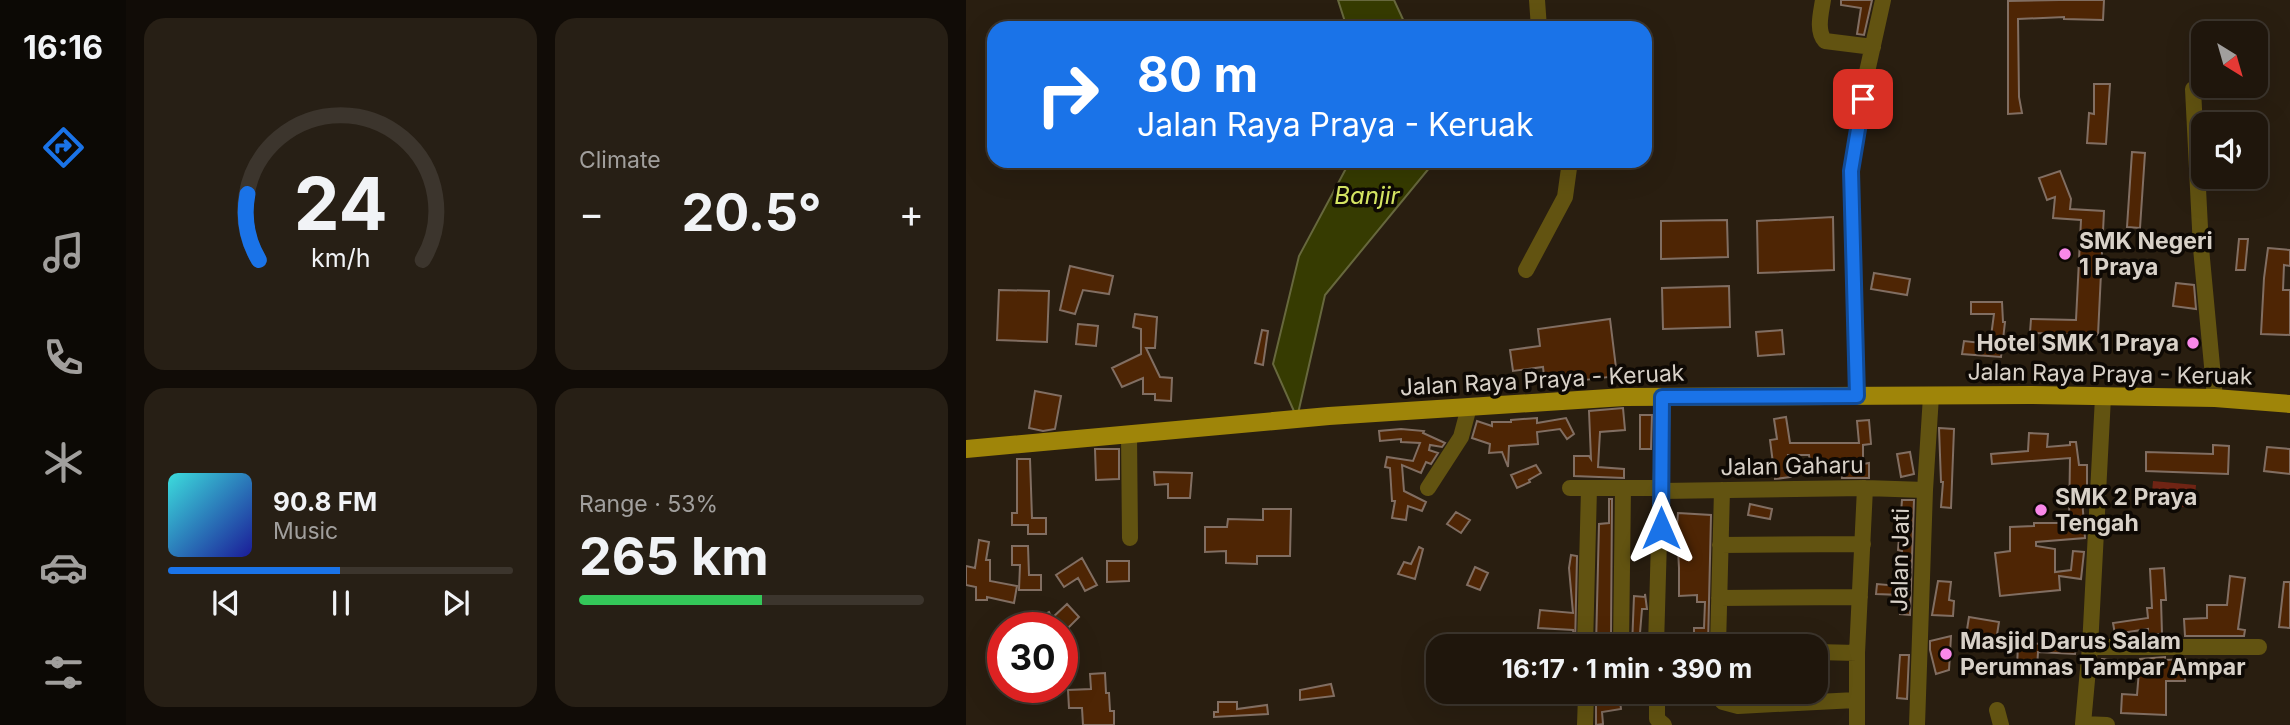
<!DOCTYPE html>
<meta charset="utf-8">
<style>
:root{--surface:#1f160c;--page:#271f15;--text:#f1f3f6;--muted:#a19f9d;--line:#3c352d;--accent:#1a73e8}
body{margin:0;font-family:Inter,sans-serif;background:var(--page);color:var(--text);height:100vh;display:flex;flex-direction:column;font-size:26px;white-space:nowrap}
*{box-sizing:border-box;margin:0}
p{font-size:23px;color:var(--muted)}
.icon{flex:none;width:38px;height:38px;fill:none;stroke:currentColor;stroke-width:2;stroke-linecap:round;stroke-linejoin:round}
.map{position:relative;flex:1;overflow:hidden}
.panel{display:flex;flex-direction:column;gap:18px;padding:18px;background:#110c07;width:840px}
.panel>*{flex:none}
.banner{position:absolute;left:21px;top:21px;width:665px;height:147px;border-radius:21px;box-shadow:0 7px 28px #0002,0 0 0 2px var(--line);background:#1a73e8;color:#fff;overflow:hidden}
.needle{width:46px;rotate:143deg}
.controls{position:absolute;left:1225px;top:21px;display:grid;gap:14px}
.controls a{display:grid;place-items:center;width:77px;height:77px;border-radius:14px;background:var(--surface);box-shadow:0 7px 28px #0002,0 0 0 2px var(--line);font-size:35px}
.speed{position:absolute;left:21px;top:612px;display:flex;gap:14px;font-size:35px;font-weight:700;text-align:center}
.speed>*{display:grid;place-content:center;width:91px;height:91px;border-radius:50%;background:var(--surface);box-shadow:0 7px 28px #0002,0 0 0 2px var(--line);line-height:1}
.speed .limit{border:10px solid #d22;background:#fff;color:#111}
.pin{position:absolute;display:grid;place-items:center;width:60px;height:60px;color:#fff;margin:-30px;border-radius:14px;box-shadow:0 4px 10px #0006}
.me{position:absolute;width:77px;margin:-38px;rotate:0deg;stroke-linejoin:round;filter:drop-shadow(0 0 5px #0008)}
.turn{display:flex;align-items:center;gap:24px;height:147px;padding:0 35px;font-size:32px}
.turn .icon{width:91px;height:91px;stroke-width:2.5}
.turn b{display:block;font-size:49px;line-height:60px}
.big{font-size:52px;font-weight:700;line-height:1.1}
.panel .widget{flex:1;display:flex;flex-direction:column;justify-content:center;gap:10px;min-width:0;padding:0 24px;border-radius:21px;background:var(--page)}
.panel .dial{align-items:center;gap:0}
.dial svg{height:182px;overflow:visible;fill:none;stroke:var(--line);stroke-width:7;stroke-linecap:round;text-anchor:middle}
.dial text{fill:var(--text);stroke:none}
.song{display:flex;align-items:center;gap:21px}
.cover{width:84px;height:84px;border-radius:10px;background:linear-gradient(135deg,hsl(180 70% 55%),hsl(240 70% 35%))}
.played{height:7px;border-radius:4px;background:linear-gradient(90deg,var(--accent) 50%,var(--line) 50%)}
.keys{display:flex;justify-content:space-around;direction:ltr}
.heat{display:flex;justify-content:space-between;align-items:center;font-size:38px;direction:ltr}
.charge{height:10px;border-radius:5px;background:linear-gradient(90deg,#34c759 53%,var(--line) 0)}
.panel .tiles{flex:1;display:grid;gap:18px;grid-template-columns:repeat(2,1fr)}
.trip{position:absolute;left:460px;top:634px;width:402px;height:70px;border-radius:21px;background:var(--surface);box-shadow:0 7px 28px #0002,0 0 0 2px var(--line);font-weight:700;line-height:70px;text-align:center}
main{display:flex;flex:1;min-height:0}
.tabs{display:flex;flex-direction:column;width:126px;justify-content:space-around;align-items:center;background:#0c0905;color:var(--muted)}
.tabs .icon{width:49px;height:49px}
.tabs .selected{color:var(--accent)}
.tabs b{font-size:32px;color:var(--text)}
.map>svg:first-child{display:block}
.green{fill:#702414}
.water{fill:#363b01;stroke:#67683d;stroke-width:2}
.building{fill:#4e2504;stroke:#816e62;stroke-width:2}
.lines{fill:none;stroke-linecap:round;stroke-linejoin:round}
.minor{stroke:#625311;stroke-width:16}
.major{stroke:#9f8509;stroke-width:18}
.route-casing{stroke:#114b97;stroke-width:18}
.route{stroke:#1a73e8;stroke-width:12}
.poi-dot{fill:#f988e9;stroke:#0e0904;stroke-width:2.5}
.labels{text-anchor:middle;stroke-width:7;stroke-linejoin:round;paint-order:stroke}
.poi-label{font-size:23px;font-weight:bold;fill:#d8d1c8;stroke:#0e0904;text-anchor:start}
.street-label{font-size:23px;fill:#d8d1c8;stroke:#0e0904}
.water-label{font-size:24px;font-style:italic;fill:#d6e663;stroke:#0e0904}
</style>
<main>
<nav class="tabs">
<b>16:16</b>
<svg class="icon selected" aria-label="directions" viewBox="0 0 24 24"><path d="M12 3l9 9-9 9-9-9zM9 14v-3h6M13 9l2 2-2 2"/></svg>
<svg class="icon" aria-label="music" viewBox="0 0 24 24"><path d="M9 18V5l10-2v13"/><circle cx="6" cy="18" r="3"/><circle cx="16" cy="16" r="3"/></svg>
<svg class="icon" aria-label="phone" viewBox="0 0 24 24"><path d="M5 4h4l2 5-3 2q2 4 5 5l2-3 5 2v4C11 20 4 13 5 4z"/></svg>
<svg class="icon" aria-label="climate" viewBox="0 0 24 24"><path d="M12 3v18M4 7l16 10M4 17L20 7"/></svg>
<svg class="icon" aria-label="car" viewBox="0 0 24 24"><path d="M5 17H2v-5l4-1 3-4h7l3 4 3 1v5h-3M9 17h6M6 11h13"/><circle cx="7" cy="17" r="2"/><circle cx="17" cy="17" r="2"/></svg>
<svg class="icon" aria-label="filters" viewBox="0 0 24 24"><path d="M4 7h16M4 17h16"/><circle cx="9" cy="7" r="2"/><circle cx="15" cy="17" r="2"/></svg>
</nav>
<section class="panel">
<div class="tiles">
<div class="widget dial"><svg viewBox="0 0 100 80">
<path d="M14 69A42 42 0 1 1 86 69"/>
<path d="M14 69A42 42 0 0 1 9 40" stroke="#1a73e8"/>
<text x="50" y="56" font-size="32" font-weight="700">24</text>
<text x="50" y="72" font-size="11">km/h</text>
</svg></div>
<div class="widget"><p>Climate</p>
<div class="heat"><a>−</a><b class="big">20.5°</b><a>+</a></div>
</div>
<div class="widget">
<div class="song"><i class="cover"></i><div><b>90.8 FM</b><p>Music</p></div></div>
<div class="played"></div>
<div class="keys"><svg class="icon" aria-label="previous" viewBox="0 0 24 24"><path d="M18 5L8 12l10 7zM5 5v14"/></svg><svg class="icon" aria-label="pause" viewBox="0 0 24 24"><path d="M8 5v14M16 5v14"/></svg><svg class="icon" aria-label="next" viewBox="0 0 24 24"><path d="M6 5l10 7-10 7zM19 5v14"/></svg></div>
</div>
<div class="widget"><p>Range · 53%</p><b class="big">265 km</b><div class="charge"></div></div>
</div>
</section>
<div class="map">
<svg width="1324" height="725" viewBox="0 0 1324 725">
<rect width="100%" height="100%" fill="#291e10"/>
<path class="green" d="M 1187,481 L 1230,485 L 1228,508 L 1185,504 Z"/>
<path class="water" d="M 372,0 L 428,0 L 441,28 L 381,28 Z
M 384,161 L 469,161 L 359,295 L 331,418 L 307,364 L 333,256 Z"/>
<path class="building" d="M 875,0 L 906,0 L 898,35 L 891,34 L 895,8 L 875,5 Z
M 1094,0 L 1138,0 L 1137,20 L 1098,19 L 1098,17 L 1052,19 L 1053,97 L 1056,113 L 1042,114 L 1042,1 Z
M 1128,84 L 1144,84 L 1140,144 L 1121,143 L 1123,113 L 1128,114 Z
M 1166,152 L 1179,153 L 1174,228 L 1161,227 Z
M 1094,171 L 1105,199 L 1104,209 L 1138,211 L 1132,335 L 1064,333 L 1065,319 L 1110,320 L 1115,220 L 1087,218 L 1089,197 L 1081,200 L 1073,178 Z
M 867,217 L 868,270 L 792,273 L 791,221 Z
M 761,220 L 762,257 L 695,259 L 695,221 Z
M 1273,239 L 1282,239 L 1279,270 L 1270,270 Z
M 1302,248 L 1324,250 L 1324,266 L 1318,265 L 1317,290 L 1324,290 L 1324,335 L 1295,334 L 1298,278 Z
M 104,266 L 147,276 L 143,294 L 117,290 L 109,314 L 94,310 Z
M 908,273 L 944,279 L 941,295 L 905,289 Z
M 1210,283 L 1228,285 L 1230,309 L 1207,306 Z
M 763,286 L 764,327 L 697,329 L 696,288 Z
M 33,290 L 83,291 L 81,342 L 31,340 Z
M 1005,302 L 1036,302 L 1037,322 L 1039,322 L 1035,357 L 996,354 L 998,341 L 1024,344 L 1028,314 L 1005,314 Z
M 169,314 L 191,317 L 189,348 L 180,348 L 194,377 L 206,378 L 205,401 L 189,400 L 189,394 L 177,394 L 177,378 L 156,387 L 146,368 L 175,354 L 175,329 L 167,327 Z
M 644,319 L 651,376 L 579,385 L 577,367 L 547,371 L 544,350 L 574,346 L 572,329 Z
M 112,324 L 132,326 L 130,346 L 110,344 Z
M 296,330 L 302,331 L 297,365 L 289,363 Z
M 816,330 L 818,354 L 792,356 L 790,332 Z
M 69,391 L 95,396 L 89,429 L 77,431 L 63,428 Z
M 657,408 L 659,430 L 634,432 L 632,467 L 658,469 L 658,478 L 608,476 L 608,456 L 623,456 L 625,459 L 623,411 Z
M 674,415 L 686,415 L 685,449 L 674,449 Z
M 820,417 L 824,443 L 893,443 L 891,421 L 903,420 L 905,444 L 897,445 L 897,464 L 903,463 L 903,478 L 876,478 L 876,472 L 846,474 L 843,455 L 822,455 L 825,477 L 809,479 L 804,440 L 811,439 L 808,419 Z
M 571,418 L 571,423 L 600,418 L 608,434 L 601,439 L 594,429 L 571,432 L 572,444 L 543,446 L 542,467 L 536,452 L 523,453 L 524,444 L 506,438 L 511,421 L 526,426 L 526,422 L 545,422 L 545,420 Z
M 973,428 L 988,429 L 985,508 L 975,507 L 977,482 L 975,482 Z
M 435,429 L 458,431 L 457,433 L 479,443 L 476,447 L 464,445 L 463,450 L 472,453 L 465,464 L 460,462 L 455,473 L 436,465 L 438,491 L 460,502 L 456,511 L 442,506 L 440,520 L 426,518 L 429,501 L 426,501 L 424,468 L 419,467 L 421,457 L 447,461 L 454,443 L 435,442 L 435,439 L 414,441 L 413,431 Z
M 1063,433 L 1082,434 L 1081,447 L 1104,445 L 1104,442 L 1110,442 L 1113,465 L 1121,465 L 1121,498 L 1116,498 L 1119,538 L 1070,542 L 1070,546 L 1089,549 L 1089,572 L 1105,570 L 1107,551 L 1118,552 L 1115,579 L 1093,576 L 1094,590 L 1034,596 L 1029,553 L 1044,551 L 1044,527 L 1068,526 L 1068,523 L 1103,523 L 1104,458 L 1026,464 L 1025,454 L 1062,451 Z
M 1247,445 L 1263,446 L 1262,474 L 1180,471 L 1180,452 L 1247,454 Z
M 1301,447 L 1324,449 L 1324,474 L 1298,471 Z
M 129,449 L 153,449 L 153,479 L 130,480 Z
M 944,452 L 948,474 L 935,477 L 931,454 Z
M 51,459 L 64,459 L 66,518 L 80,518 L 80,534 L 62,534 L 62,525 L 46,525 L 46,513 L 51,513 Z
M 570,465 L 575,473 L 563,480 L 564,482 L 551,488 L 545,475 Z
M 188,472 L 226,473 L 224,498 L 202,498 L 202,484 L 189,485 Z
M 643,499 L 646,499 L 645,635 L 635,635 L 637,646 L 630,646 L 633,524 L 643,523 Z
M 936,500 L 948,500 L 944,615 L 934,614 L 935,595 L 910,594 L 911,584 L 933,586 L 936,551 L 932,550 Z
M 784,504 L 806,509 L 804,519 L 782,515 Z
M 297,509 L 325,509 L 324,556 L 291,556 L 291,564 L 260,563 L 260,551 L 239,552 L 239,527 L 261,527 L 262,519 L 297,520 Z
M 490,512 L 504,520 L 495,533 L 481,524 Z
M 712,513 L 745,515 L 742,645 L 728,645 L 728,628 L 738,628 L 739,602 L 731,602 L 731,595 L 713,596 L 713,568 L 712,549 L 709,549 Z
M 13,540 L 23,542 L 20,560 L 24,560 L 24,581 L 51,586 L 48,603 L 21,597 L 21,600 L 10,600 L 10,587 L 0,585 L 0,566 L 9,568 Z
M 46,546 L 62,546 L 63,575 L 75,575 L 75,590 L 53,590 L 54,565 L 46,565 Z
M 453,547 L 457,549 L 449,579 L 432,574 L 438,562 L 445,564 Z
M 605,555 L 611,556 L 609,646 L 607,630 L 572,628 L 574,610 L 607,613 L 603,568 Z
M 116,558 L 131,585 L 119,591 L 112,578 L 98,587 L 90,575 Z
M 141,561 L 163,561 L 163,581 L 141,582 Z
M 509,567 L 522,573 L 514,590 L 501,585 Z
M 1198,568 L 1200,600 L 1195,600 L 1196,634 L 1182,634 L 1182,629 L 1149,634 L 1147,623 L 1182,618 L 1181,608 L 1186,608 L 1184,569 Z
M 1264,576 L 1279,578 L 1272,629 L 1279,630 L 1278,636 L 1219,636 L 1218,619 L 1241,618 L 1241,605 L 1261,605 Z
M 972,581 L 985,582 L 983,600 L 988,601 L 987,616 L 966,615 Z
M 1318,582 L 1324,582 L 1324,628 L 1313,627 Z
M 679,594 L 681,609 L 676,609 L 674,633 L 680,634 L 680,646 L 666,646 L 668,596 L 679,597 Z
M 101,604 L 113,617 L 102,628 L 74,628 L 69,619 L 83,612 L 86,618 Z
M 1003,617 L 1033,622 L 1030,641 L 1000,636 Z
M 985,636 L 983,670 L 970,674 L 964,650 L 964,641 Z
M 1083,636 L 1111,638 L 1109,654 L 1072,652 L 1071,669 L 1051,668 L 1052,643 L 1082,644 Z
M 934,655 L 943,655 L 941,699 L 931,698 Z
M 1199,657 L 1199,660 L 1219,659 L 1219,681 L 1200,681 L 1200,715 L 1155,713 L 1156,694 L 1171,695 L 1174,659 Z
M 1136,659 L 1157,661 L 1156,673 L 1136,671 Z
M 139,673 L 140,693 L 143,693 L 144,711 L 148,711 L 148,725 L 117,725 L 116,708 L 103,708 L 102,690 L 125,689 L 124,674 Z
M 365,684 L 368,696 L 334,700 L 334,690 Z
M 654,701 L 655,709 L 636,712 L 637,724 L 630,725 L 630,704 Z
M 252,702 L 271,702 L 271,709 L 301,705 L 302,714 L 248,717 L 248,712 L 252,712 Z"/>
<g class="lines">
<path class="minor" d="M 571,0 L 573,28
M 857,0 C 855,13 850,31 859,41 L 907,47
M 1227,89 L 1235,248 L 1249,398
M 560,270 L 599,197 L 604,161
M 891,396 L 885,171 L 901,72 L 917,0
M 1137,397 L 1124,647 L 1117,724 L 1141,725
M 163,434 L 164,538
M 462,488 L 495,437 L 503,407
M 604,488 L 695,488
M 695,491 L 899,488 L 959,490
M 754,545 L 897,544
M 753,598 L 894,597
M 619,646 L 623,488
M 655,646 L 657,488
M 690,646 L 697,397
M 752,646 L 756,490
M 1124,647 L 1293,647
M 850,652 L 891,653
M 691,691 L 691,719 L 698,725
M 747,691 L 757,702 L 772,706 L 890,700
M 1031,710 L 1035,725
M 619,725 L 620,695 L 651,691
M 891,725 L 891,653 L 899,488
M 951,725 L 959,490 L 965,396"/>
<path class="major" d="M 0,449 L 363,416 L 658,397 L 1063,395 L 1249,398 L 1324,404"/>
</g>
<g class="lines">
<g class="route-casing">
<path id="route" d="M 695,528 L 696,397 L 891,396 L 885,171 L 897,99"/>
</g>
<use href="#route" class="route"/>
</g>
<g class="poi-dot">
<circle cx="1099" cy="254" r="7"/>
<circle cx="1227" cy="343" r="7"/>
<circle cx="1075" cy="510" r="7"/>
<circle cx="980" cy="654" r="7"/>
</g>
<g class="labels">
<g class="poi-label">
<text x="1113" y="249">SMK Negeri<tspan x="1113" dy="26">1 Praya</tspan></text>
<text x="1213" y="351" text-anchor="end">Hotel SMK 1 Praya</text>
<text x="1089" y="505">SMK 2 Praya<tspan x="1089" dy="26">Tengah</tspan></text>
<text x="994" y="649">Masjid Darus Salam<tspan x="994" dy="26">Perumnas Tampar Ampar</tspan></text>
</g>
<g class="street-label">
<text transform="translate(1144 374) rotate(1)" y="8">Jalan Raya Praya - Keruak</text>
<text transform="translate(576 380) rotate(-3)" y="8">Jalan Raya Praya - Keruak</text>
<text transform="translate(826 466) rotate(-1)" y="8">Jalan Gaharu</text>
<text transform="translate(934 560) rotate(-89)" y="8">Jalan Jati</text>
</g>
<g class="water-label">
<text x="401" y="204">Banjir</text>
</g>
</g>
</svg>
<div class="controls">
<a><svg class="needle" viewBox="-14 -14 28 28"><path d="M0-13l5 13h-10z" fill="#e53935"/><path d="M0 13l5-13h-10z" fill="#a19f9d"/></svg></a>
<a><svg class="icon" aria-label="sound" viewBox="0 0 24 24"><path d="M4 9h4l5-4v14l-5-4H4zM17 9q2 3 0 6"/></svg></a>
</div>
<div class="speed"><div class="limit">30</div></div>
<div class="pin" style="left:897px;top:99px;background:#d93025"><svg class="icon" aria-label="arrive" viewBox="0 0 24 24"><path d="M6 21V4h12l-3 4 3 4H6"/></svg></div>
<svg class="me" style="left:695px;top:528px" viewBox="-20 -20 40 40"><path d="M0-17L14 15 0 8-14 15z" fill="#1a73e8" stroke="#fff" stroke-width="4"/></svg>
<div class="trip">16:17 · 1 min · 390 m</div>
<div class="banner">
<div class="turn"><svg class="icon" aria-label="right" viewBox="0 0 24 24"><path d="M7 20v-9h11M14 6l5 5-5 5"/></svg><div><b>80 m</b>Jalan Raya Praya - Keruak</div></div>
</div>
</div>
</main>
